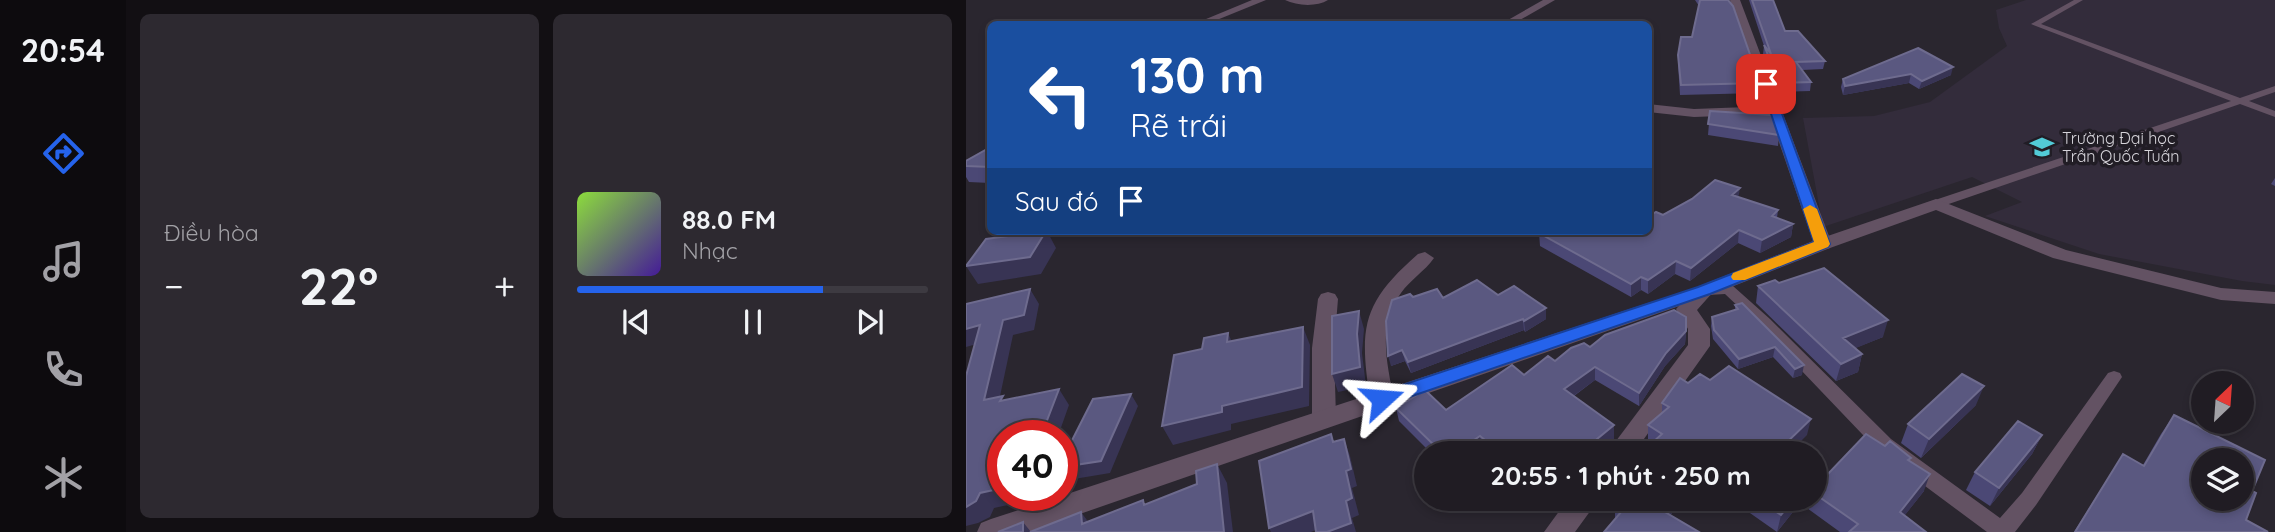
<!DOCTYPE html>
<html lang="vi">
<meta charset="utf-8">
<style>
:root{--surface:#201c23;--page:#2d2930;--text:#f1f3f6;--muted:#a2a1a6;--line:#3d3a41;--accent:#2563eb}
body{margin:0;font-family:Quicksand,sans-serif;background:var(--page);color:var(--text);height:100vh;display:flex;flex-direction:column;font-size:26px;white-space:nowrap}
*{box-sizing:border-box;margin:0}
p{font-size:23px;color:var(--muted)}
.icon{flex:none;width:38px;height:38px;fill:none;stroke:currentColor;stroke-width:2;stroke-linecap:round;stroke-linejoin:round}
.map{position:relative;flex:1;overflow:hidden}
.details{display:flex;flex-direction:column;gap:14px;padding:14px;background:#120f13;width:840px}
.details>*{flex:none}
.top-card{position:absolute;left:21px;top:21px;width:665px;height:214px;border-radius:10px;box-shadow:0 4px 10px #0003,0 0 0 2px var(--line);background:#1a4fa0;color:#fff;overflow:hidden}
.needle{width:46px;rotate:25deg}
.buttons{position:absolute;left:1225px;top:371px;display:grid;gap:14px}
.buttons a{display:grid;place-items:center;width:63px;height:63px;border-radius:50%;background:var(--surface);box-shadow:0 4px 10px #0003,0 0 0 2px var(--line);font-size:35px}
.speed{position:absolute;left:21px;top:420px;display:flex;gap:14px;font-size:35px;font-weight:700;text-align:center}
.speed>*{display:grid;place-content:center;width:91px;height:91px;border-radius:50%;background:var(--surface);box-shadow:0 4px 10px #0003,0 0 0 2px var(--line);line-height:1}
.speed .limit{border:10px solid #d22;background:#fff;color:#111}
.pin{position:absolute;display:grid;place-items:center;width:60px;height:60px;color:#fff;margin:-30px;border-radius:14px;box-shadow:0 4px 10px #0006}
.me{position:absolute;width:77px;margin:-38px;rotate:71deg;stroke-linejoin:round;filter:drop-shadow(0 0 5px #0008)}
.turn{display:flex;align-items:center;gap:24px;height:147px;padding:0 28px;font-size:32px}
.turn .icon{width:91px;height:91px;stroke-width:2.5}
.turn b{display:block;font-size:49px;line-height:60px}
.then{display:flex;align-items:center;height:66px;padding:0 28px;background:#0003;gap:14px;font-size:26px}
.big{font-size:52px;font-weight:700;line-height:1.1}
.details .card{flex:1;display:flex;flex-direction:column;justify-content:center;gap:10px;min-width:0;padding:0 24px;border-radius:10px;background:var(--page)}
.song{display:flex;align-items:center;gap:21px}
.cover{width:84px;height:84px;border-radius:10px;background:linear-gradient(135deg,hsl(90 70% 55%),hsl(260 70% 35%))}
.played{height:7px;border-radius:4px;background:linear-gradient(90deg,var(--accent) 70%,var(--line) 70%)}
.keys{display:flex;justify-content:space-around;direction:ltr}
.heat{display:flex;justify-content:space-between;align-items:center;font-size:38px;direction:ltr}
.details .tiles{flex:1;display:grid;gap:14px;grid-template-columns:repeat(2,1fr)}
.trip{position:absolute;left:448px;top:441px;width:413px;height:70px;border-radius:35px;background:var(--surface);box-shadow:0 4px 10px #0003,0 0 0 2px var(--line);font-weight:700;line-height:70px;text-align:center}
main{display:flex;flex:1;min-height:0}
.dock{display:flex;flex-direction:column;width:126px;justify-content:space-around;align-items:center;background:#0d0b0e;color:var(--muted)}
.dock .icon{width:49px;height:49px}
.dock .selected{color:var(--accent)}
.dock b{font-size:32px;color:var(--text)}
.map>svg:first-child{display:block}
.built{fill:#332c3b}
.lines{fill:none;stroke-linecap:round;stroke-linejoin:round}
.service{fill:#635263;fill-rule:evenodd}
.minor{fill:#635263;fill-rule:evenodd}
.tertiary{fill:#635263;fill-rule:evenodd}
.wall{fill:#4b4875}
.shaded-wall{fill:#383454}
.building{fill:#5a5880;stroke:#6e6b8e;stroke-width:2;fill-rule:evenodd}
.route{fill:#2563eb;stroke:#184099;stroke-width:2}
.slow{fill:#f59e0b}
.labels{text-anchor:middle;stroke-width:7;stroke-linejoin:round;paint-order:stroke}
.far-poi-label{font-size:16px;fill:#d6d4da;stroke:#211d25;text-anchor:start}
</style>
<main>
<nav class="dock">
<b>20:54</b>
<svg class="icon selected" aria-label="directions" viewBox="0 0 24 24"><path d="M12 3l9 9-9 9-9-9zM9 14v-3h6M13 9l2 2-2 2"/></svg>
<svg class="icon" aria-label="music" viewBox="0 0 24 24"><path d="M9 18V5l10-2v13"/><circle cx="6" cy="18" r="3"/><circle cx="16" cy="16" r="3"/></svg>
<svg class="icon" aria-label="phone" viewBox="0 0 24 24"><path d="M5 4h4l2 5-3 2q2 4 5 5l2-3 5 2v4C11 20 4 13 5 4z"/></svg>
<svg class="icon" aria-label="climate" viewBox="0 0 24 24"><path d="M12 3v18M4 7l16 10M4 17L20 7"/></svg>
</nav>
<section class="details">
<div class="tiles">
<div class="card"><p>Điều hòa</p>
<div class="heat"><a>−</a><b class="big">22°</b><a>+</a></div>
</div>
<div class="card">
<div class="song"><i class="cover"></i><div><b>88.0 FM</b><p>Nhạc</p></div></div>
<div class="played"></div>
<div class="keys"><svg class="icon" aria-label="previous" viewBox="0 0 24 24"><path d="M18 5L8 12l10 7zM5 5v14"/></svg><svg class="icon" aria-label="pause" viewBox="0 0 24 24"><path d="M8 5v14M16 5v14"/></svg><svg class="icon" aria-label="next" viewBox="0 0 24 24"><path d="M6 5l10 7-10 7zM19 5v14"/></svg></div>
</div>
</div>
</section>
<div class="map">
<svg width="1309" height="532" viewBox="0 0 1309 532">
<rect width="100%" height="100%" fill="#2a262f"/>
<path class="built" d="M 1060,0 L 1309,0 L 1309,285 L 1276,281 L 1133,254 L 1019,216 L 1056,202 L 1006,177 L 857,227 L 837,118 L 908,116 L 964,102 L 1041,46 L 1033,28 L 1030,10 Z"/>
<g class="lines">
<path class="service" d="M 1108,0 L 1117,0 L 1075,24 L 1274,98 L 1309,86 L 1309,92 L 1283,101 L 1309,111 L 1309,117 L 1274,104 L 974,207 L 966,207 L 964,204 L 966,201 L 1265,101 L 1065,24 Z
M 762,284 L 767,286 L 804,319 L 925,439 L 1034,518 L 1056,493 L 1142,373 L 1148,371 L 1154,373 L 1156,377 L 1070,505 L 1049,532 L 1021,532 L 928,463 L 897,435 L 793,326 L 759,294 L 742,295 L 735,290 L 742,285 Z"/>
<path class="minor" d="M 286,0 L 300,0 L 241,24 L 228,24 Z
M 319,0 L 362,0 C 351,7 331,6 319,0 Z
M 577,0 L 589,0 L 547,24 L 535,24 Z
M 682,104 L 728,109 L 808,106 L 815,110 L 808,114 L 728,117 L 682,112 Z
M 970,199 L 1100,250 L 1255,288 L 1309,292 L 1309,304 L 1255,300 L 1087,258 L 970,210 L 864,248 L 857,250 L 848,244 L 850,240 Z
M 459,252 L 468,258 C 459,271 444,280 435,293 C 411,324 421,364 428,399 L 424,405 L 416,408 L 408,405 L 404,399 C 393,327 396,303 452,254 Z
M 738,285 L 745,287 L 748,291 L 731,310 L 744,329 L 744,346 L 668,453 L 641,453 L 722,345 L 722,329 L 710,309 L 731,287 Z
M 362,292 L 369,294 L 372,299 L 368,348 L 370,418 L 367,425 L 358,427 L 349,425 L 346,418 L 346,348 L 352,299 L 355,294 Z
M 602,499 L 633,499 L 609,532 L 578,532 Z"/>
<path class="tertiary" d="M 764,0 L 774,0 L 866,244 L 864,248 L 745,295 L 62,532 L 11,532 L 15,523 L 25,519 L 731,287 L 847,241 Z"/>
</g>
<path class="wall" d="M 729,0 L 762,0 L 794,83 L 793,93 L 714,95 L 712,64 L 712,55 L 726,37 L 733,6 Z
M 783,0 L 807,0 L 819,31 L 859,61 L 857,69 L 836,70 L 845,82 L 844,91 L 812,92 L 797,54 L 798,46 Z
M 952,48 L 985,75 L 953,89 L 943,83 L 877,95 L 875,87 L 877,79 Z
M 744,111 L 813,135 L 812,146 L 742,135 Z
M 24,148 L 24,183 L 3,182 L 0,177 L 0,161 Z
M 1309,178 L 1309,186 L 1305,184 Z
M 773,197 L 812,210 L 811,218 L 827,224 L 825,237 L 794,253 L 772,243 L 724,281 L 709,274 L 682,294 L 675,290 L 665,297 L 574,246 L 573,233 L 621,235 L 682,231 Z
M 813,283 L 917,337 L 889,348 L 896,354 L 892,372 L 870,381 L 790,303 L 792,286 Z
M 532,295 L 580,308 L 580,319 L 559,332 L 558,330 L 445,373 L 439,361 L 425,366 L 447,297 L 477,298 Z
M 769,305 L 836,375 L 827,378 L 807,357 L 772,369 L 747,339 L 745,326 L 746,317 L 769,310 Z
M 720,331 L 719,344 L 699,366 L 673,406 L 629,380 L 608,396 L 648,439 L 630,453 L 521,453 L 517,449 L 511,453 L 465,453 L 433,421 L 430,408 L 480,410 L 589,361 L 624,347 Z
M 744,380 L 841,435 L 685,444 L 682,441 L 682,425 L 696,413 L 696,403 L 722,383 Z
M 1010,405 L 955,458 L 935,443 L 942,424 Z
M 1208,415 L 1286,491 L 1280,520 L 1302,532 L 1108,532 L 1157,454 L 1177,465 L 1195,434 Z
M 1076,435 L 1066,454 L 1024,506 L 1000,490 L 1009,472 Z
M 944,461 L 958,491 L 938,516 L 960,532 L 874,532 L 834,503 L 811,532 L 764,499 L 849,499 L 849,467 L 861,475 Z
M 656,499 L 720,499 L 704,515 L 649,519 L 649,507 Z"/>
<path class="shaded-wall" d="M 987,67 L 985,75 L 953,89 L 956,81 Z
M 945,74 L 943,83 L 877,95 L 879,86 Z
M 774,188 L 772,200 L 766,195 Z
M 827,224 L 825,237 L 794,253 L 796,240 Z
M 773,230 L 772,243 L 724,281 L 725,268 Z
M 81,231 L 90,248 L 75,274 L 12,284 L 0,266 Z
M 710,261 L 709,274 L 682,294 L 682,280 Z
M 675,277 L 675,290 L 665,297 L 665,284 Z
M 64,289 L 73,304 L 68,330 L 47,335 L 30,415 L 18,400 L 37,320 Z
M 580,308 L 580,319 L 559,332 L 558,321 Z
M 393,311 L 398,329 L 396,353 L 400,386 L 372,392 L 366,374 L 391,334 Z
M 557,319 L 558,330 L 445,373 L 442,362 Z
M 922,320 L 917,337 L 873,355 L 877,338 Z
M 14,325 L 25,340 L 0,347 L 0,329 Z
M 337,327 L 344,345 L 343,406 L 265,424 L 265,430 L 207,445 L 196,426 L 256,406 Z
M 720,331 L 719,344 L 699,366 L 673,406 L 673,393 L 700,353 Z
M 262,333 L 270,351 L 261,342 Z
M 809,347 L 807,357 L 772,369 L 773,359 Z
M 436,350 L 439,361 L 425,366 L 422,356 Z
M 896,354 L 892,372 L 870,381 L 875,364 Z
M 838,365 L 836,375 L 827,378 L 829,369 Z
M 629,367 L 629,380 L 599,402 L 598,389 Z
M 1018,386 L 1010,405 L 955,458 L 963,439 Z
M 93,389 L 103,405 L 92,436 L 75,436 Z
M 165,394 L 172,406 L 144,473 L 102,480 L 96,472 L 96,467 Z
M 845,419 L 841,435 L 823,453 L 816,447 Z
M 648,425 L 648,439 L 630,453 L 614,453 Z
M 1076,435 L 1066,454 L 1024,506 L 1033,488 Z
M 514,436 L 517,449 L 511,453 L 489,453 Z
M 378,439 L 384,456 L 391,486 L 386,488 L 393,515 L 386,518 L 390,532 L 361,532 L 380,501 Z
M 251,464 L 261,483 L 267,532 L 258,532 Z
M 964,474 L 958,491 L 928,529 L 934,512 Z
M 37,488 L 37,495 L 54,495 L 51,503 L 28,508 L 24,517 L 12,523 L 0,526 L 0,507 L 14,493 Z
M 704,499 L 720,499 L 693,525 L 694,509 Z
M 828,499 L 835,499 L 834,503 L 811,532 L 815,515 Z
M 347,511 L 354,528 L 345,532 L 305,532 L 303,528 Z
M 115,512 L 129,531 L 116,524 Z
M 57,522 L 65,532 L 57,532 Z"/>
<path class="building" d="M 734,0 L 762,0 L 767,6 L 794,83 L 715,85 L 712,55 L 715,37 L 726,37 Z
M 786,0 L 807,0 L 819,31 L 832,31 L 859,61 L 830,62 L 845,82 L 813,83 L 798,45 L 805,54 Z
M 952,48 L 987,67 L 956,81 L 945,74 L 879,86 L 877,79 Z
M 744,111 L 806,115 L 813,135 L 742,124 Z
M 23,148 L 24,148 L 24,167 L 0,166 L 0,161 Z
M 749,180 L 774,188 L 766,195 L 812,210 L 806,216 L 827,224 L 796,240 L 773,230 L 725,268 L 710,261 L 682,280 L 675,277 L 665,284 L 573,233 L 575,231 L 613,231 L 621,235 L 627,231 L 682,231 L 682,217 L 690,212 L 697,215 L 726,199 Z
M 80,231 L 64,257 L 0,266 L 20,239 Z
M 858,268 L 922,320 L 877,338 L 896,354 L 875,364 L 792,286 L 809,280 L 813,283 Z
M 511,280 L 532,295 L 548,286 L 580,308 L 558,321 L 557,319 L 442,362 L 436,350 L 422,356 L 420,321 L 426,300 L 444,294 L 447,297 L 471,289 L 477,298 Z
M 64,289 L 58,315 L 37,320 L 18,400 L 37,396 L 34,401 L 93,389 L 75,436 L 37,436 L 37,488 L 14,493 L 10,501 L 0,507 L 0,376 L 14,325 L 0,329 L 0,304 Z
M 776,303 L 838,365 L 829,369 L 809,347 L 773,359 L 748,330 L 746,317 L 772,309 L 769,305 Z
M 708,310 L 720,317 L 720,331 L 700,353 L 673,393 L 629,367 L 598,389 L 648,425 L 614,453 L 535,453 L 514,436 L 489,453 L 476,453 L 430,408 L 459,390 L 480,410 L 546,365 L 558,375 L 582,356 L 589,361 L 605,348 L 618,343 L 624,347 L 639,335 Z
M 393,311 L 391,334 L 394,367 L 366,374 L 366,316 Z
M 337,327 L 336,387 L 256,406 L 256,412 L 196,426 L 208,355 L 236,349 L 238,338 L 262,333 L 261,342 Z
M 763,366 L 845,419 L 816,447 L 827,453 L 675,453 L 696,434 L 682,425 L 703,407 L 696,403 L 714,378 L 722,383 L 734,374 L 744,380 Z
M 996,374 L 1018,386 L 963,439 L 942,424 Z
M 165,394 L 135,461 L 96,467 L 96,460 L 127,399 Z
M 1208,415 L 1299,460 L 1286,491 L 1290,493 L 1280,520 L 1302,532 L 1109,532 L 1157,454 L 1178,466 ZM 1237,460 L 1276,460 L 1276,499 L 1237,499 Z
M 1052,421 L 1076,435 L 1033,488 L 1009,472 Z
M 365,434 L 367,442 L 378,439 L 385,469 L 380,471 L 386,498 L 380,501 L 385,523 L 361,532 L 350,532 L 347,511 L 303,528 L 293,461 Z
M 900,434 L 919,446 L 924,441 L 945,458 L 942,460 L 964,474 L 934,512 L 960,532 L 883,532 L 892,524 L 849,494 L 849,467 L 861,475 Z
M 251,464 L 258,532 L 64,532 L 115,512 L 116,524 L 177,500 L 178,505 L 231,484 L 230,471 Z
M 656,499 L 704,499 L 694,509 L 733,532 L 638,532 L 656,511 L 649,507 Z
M 791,499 L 828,499 L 815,515 Z
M 57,522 L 57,532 L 32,532 Z"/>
<path class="route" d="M 800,81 L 805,84 L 864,244 L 862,247 L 744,294 L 423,404 L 416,406 L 409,404 L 406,399 L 409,394 L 732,287 L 848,242 L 795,84 Z"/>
<path class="slow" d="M 844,205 L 851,209 L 864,244 L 862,247 L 779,280 L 767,280 L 765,277 L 767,273 L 848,242 L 837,209 Z"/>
<defs>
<g id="university-bare" transform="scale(1.89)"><path d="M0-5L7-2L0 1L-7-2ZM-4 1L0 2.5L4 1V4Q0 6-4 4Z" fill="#52cbd7" stroke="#211d25" stroke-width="2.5" paint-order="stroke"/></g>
</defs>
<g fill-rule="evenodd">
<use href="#university-bare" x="1076" y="147"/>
</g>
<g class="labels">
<g class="far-poi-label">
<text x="1096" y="144">Trường Đại học<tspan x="1096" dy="18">Trần Quốc Tuấn</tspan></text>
</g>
</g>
</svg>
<div class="buttons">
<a><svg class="needle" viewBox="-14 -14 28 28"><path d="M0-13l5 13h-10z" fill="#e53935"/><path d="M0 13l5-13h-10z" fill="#a2a1a6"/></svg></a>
<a><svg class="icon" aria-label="layers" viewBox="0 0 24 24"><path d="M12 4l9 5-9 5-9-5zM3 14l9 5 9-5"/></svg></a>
</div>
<div class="speed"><div class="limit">40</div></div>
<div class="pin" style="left:800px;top:84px;background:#d93025"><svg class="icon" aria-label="arrive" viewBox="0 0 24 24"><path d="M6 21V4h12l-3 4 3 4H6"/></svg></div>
<svg class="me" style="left:416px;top:399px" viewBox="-20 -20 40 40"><path d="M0-17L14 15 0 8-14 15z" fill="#2563eb" stroke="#fff" stroke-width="4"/></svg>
<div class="trip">20:55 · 1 phút · 250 m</div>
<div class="top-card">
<div class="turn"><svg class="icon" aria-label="left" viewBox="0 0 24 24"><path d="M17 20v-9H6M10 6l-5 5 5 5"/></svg><div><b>130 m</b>Rẽ trái</div></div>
<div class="then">Sau đó<svg class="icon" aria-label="arrive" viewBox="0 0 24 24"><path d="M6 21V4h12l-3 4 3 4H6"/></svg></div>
</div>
</div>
</main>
